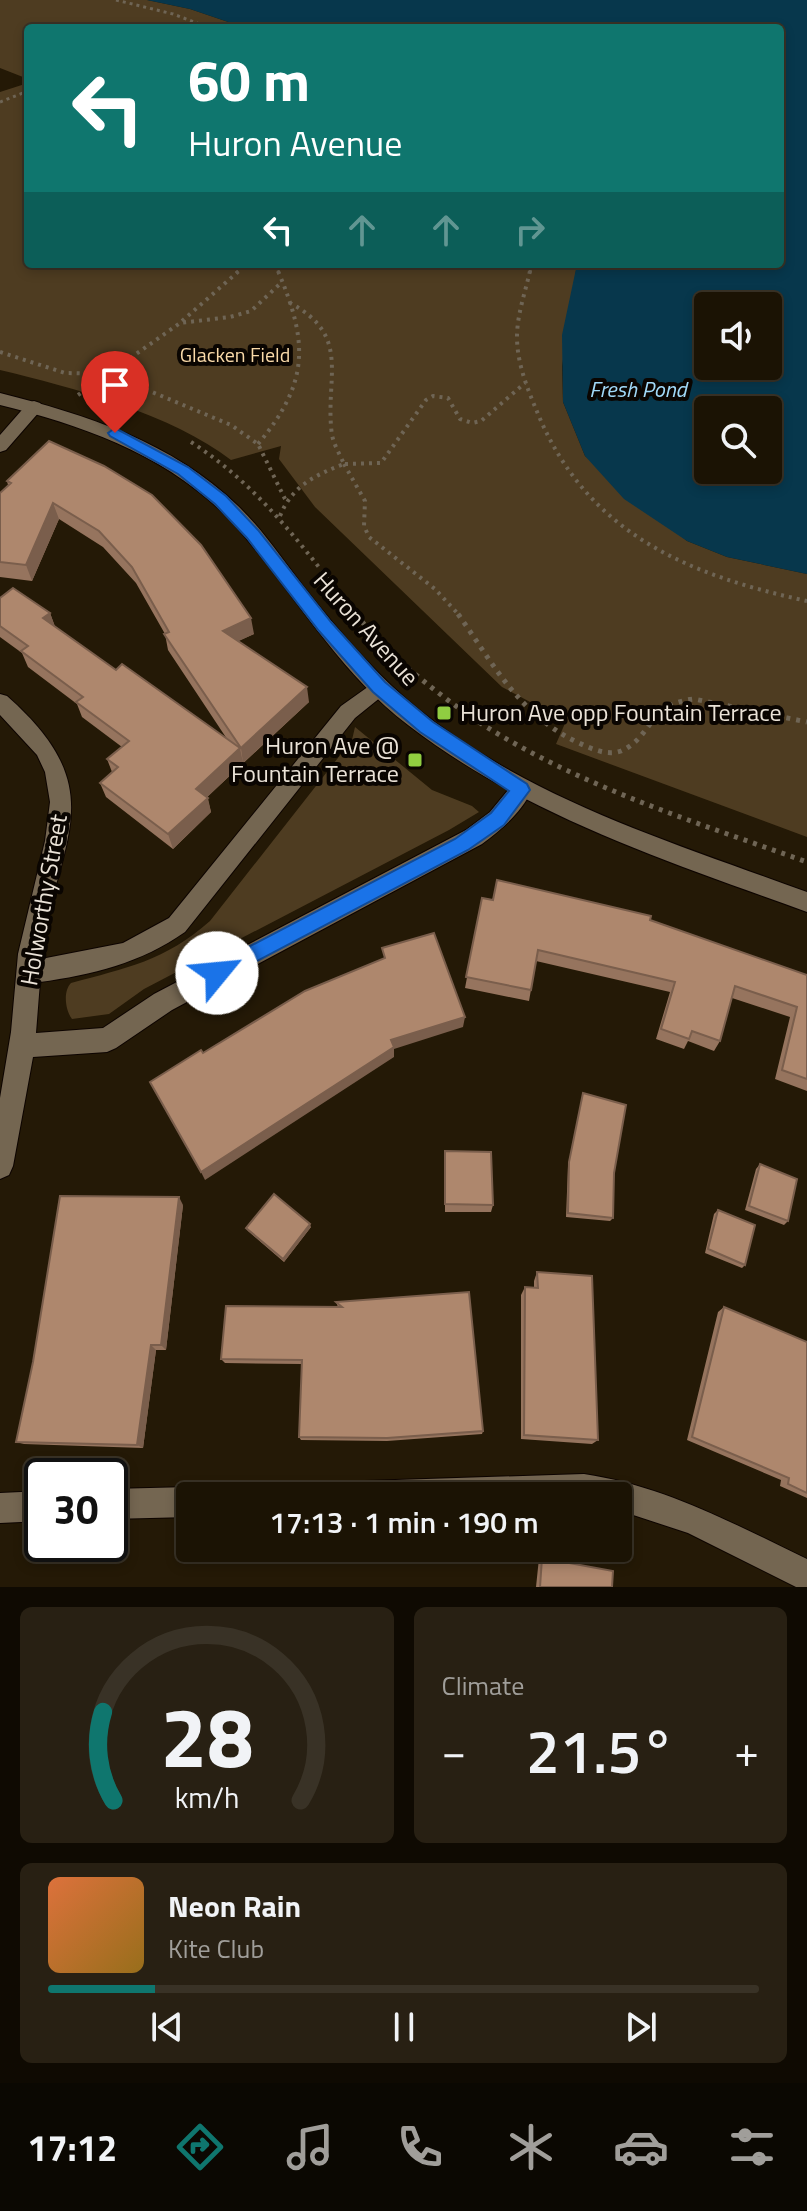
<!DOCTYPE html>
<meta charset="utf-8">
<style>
:root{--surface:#1b1304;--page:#282013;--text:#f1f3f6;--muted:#a09e9a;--line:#393226;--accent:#0f766e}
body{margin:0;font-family:"Titillium Web",sans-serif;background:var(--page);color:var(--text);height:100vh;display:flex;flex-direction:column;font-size:30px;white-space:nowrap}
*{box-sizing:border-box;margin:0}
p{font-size:26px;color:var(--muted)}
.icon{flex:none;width:44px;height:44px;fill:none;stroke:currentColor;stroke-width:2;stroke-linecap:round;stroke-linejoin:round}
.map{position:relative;height:1587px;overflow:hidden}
.drawer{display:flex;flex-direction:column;gap:20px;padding:20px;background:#0f0a02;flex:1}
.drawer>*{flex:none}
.top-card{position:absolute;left:24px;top:24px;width:760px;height:244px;border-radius:8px;box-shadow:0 4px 12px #0003,0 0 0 2px var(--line);background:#0f766e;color:#fff;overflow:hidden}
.fabs{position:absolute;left:694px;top:292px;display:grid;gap:16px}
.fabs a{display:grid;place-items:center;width:88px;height:88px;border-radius:8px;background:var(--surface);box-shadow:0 4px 12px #0003,0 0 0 2px var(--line);font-size:40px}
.speed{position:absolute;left:24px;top:1458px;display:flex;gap:16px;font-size:40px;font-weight:700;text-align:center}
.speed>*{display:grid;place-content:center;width:104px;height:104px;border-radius:50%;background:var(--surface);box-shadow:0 4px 12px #0003,0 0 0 2px var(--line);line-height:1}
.speed .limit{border:4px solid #111;border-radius:12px;background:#fff;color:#111}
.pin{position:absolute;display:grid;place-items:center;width:68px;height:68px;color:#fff;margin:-82px -34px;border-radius:50% 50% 50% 0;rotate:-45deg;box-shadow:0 0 8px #0007}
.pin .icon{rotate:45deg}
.me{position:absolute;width:88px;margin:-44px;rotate:62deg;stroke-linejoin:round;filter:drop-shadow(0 0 6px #0008)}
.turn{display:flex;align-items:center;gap:28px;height:168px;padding:0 32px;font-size:36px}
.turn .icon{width:104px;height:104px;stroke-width:2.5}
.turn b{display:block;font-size:56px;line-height:68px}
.lanes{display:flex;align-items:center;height:76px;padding:0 32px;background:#0003;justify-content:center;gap:40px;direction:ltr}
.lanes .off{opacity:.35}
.big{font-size:60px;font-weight:600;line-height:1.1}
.drawer .tile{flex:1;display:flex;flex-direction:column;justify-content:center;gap:12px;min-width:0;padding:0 28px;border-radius:12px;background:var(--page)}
.drawer .dial{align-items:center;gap:0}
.dial svg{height:208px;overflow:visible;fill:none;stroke:var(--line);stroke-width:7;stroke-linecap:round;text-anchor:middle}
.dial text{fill:var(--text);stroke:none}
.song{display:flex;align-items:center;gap:24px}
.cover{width:96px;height:96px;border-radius:12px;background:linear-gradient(135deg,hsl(20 70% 55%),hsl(40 70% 35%))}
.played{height:8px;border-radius:4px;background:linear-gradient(90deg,var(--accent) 15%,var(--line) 15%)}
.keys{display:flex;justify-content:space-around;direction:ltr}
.heat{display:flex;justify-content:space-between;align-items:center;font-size:44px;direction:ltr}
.drawer .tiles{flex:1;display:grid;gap:20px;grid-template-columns:1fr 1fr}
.tile:last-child{grid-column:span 2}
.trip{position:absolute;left:176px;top:1482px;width:456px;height:80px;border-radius:8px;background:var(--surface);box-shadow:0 4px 12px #0003,0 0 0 2px var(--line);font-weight:600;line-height:80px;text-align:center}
.dock{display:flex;height:128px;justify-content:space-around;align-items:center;background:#0b0802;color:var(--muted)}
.dock .icon{width:56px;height:56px}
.dock .active{color:var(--accent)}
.dock b{font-size:36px;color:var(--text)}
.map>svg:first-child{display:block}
.green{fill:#4e3c21}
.water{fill:#07374c;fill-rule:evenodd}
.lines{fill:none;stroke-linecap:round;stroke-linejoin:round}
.minor-casing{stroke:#0d0400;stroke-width:2}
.tertiary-casing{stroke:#0d0400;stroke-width:2}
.path-far2{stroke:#6f6555;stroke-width:3;stroke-dasharray:3 4;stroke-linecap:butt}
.path-far1{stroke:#6f6555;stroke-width:4;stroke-dasharray:3 5;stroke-linecap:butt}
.path{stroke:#6f6555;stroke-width:5;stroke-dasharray:4 6;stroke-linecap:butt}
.minor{fill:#746651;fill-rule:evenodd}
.tertiary{fill:#746651;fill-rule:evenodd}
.wall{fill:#96745e}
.shaded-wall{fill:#7a5e4c}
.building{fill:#ae876d;stroke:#7a5e4c;stroke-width:2}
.route{fill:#1a73e8;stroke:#114b97;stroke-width:2}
.poi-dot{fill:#90cd41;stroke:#0a0501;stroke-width:3}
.labels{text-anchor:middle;stroke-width:8;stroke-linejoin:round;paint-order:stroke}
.far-park-label{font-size:20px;fill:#fadaa9;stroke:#0a0501}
.far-water-label{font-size:22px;font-style:italic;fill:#a1d9f8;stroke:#0a0501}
.street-label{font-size:24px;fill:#eae2d7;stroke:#0a0501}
.poi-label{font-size:24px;fill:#eae2d7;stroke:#0a0501;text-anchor:start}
</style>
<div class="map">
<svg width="807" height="1587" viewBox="0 0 807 1587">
<rect width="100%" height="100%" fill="#241906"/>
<path class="green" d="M 0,0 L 147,0 L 190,9 L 246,28 L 28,28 L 28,79 L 0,68 Z
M 28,83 L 28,264 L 577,264 L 562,366 L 563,402 L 585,456 L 687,541 L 727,557 L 807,574 L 807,837 L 556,744 L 566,721 L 502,687 L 315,507 L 279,459 L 281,446 L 231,460 C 173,415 72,387 0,370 L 0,92 Z
M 355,727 L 432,790 L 472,806 L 479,812 L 449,830 L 144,989 L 109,1014 L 72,1019 C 65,1010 63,991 71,983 C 126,968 165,961 210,921 L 352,740 Z"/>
<path class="water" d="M 147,0 L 807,0 L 807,574 L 727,557 L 687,541 L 624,499 L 585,456 L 563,402 L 562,335 L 577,264 L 780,264 L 780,28 L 246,28 L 190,9 ZM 708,306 L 768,306 L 768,366 L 708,366 ZM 708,410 L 768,410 L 768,470 L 708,470 Z"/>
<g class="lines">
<g class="minor-casing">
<path id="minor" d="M 34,401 L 40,403 L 43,407 L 40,411 L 6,450 L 0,452 L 0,435 L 28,403 Z
M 379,679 L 386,681 L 389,687 L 386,693 L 355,718 L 185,932 C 141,963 92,975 40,982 L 36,1033 L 103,1028 L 154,994 L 466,830 L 490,812 L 513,784 L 521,781 L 529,784 L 532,790 C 521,813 502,829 482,844 L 172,1010 L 116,1048 L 107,1052 L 33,1057 L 13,1166 L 9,1175 L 0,1179 L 0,1098 L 11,1032 L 18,954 L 45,841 L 50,802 L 45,772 L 37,755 L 0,715 L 0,694 L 7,696 C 118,794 54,842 41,959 L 123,943 L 169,918 L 341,706 Z
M 584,1474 C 665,1486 734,1524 807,1559 L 807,1587 L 796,1587 L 688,1533 L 618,1510 L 618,1496 L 350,1496 L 354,1485 L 365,1481 Z
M 190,1487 L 201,1491 L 203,1496 L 190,1496 L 190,1517 L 110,1519 L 110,1489 Z
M 42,1491 L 42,1521 L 0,1523 L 0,1493 Z"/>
</g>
<g class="tertiary-casing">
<path id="tertiary" d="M 0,393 C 87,415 172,442 238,506 C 263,530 282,559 303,586 C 338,631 375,674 419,710 C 531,800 674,843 807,892 L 807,912 C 669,862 526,816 408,725 C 336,670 293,590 234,524 C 172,457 86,426 0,405 Z"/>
</g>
<path class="path-far2" d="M 116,0 L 173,14 L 210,28
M 0,102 L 28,91
M 275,264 L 279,273
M 236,273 L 247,264
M 530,273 L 532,264"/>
<path class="path-far1" d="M 530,271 C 525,293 517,315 517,337 C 517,364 528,390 538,414 C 588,534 688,575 807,601
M 182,321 L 239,271
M 0,352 L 65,373 L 109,374 L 231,425 L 258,444 L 285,499
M 78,395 L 180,323 L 230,317 L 251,311 L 282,282
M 191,442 C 261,487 306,551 357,616
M 258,444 C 310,382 308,342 278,271
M 344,464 L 365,501 L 364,526 L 369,537 L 435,589 L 460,616
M 345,464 L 381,463 L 426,400 L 433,396 L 448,398 L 460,419 L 472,423 L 481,421 L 525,383
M 280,516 C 292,486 315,475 344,464 C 340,455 334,445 332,435 C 324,379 353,336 290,303"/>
<path class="path" d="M 355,614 L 380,642
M 458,614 C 494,665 520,716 579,743 C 592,749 607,756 621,751 C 653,737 647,704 694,699 L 807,722
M 392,655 C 422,680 452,705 485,726 C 584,788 698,823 807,862"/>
<use href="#minor" class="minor"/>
<use href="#tertiary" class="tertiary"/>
</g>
<path class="wall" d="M 49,441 L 254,634 L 238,641 L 309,702 L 207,797 L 211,812 L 173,849 L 106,797 L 100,783 L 112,772 L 107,759 L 122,747 L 82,717 L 77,704 L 28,667 L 22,653 L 0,637 L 0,598 L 50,613 L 55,627 L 116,670 L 227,739 L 168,650 L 165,634 L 136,583 L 103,547 L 59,519 L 32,581 L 0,577 L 0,493 L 8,485 L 7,481 Z
M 482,898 L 650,920 L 807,975 L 807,1091 L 775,1079 L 790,1017 L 732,998 L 720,1041 L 714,1051 L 688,1041 L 684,1049 L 656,1039 L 670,992 L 536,961 L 529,1001 L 465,988 Z
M 583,1093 L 613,1218 L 610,1221 L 566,1217 L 568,1166 Z
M 445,1151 L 493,1205 L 491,1212 L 445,1212 Z
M 760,1164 L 788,1221 L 784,1225 L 745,1210 L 756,1169 Z
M 183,1205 L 166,1350 L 156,1350 L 143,1448 L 24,1444 L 16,1442 Z
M 718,1210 L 745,1265 L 742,1268 L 705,1253 L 714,1214 Z
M 311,1227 L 284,1262 L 248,1231 L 246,1228 Z
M 537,1272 L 598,1440 L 592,1444 L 521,1439 L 521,1295 L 525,1287 L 534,1288 L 534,1281 Z
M 336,1302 L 483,1431 L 482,1434 L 387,1441 L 301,1440 L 299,1437 L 302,1364 L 225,1363 L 221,1359 L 338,1307 Z
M 724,1307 L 807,1342 L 807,1498 L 780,1486 L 781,1480 L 687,1440 L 718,1312 Z
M 539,1558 L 542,1558 L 612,1587 L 536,1587 Z"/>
<path class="shaded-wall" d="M 53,503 L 59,519 L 32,581 L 26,565 Z
M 50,613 L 56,629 L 43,618 Z
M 251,618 L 254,634 L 226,647 L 223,631 Z
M 307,687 L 309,702 L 243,763 L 241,748 Z
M 240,748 L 243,763 L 200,804 L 196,789 Z
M 208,798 L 211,812 L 173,849 L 168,834 Z
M 465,1017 L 463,1027 L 394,1049 L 394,1057 L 205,1180 L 201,1172 L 391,1040 Z
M 179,1197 L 183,1205 L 166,1350 L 161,1345 Z
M 310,1224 L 311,1227 L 284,1262 L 283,1259 Z
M 151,1345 L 156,1350 L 143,1448 L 137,1445 Z"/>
<path class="building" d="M 49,441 L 104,466 L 152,495 L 201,545 L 251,618 L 223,631 L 307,687 L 241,748 L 164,634 L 169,632 L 132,567 L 99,531 L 53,503 L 26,565 L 0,562 L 0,493 L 11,483 L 7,481 Z
M 13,588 L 50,613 L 43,618 L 116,670 L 122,664 L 240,748 L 196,789 L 208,798 L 168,834 L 100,783 L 118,767 L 107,759 L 129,741 L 76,702 L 83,697 L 21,651 L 28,646 L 0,626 L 0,598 Z
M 497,880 L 651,916 L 650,920 L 807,975 L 807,1079 L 782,1070 L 797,1007 L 735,986 L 720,1041 L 692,1031 L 689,1039 L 661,1029 L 675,982 L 538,950 L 531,990 L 466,977 L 482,898 L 493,900 Z
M 434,933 L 465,1017 L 391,1040 L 394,1047 L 201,1172 L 150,1082 L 201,1050 L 203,1053 L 305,991 L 385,958 L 382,948 Z
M 583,1093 L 626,1105 L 614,1173 L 613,1218 L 568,1213 L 569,1162 Z
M 445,1151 L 491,1152 L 493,1205 L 445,1204 Z
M 760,1164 L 797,1179 L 788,1221 L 749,1206 Z
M 274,1194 L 310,1224 L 283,1259 L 246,1228 Z
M 60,1196 L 179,1197 L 161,1345 L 151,1345 L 137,1445 L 16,1442 L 33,1362 Z
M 718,1210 L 755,1225 L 745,1265 L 708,1249 Z
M 537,1272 L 592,1276 L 598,1440 L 524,1435 L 525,1287 L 538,1288 Z
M 469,1292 L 483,1431 L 387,1438 L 299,1437 L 302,1360 L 221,1359 L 226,1306 L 342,1307 L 336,1302 Z
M 724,1307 L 807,1342 L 807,1493 L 788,1484 L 789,1478 L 692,1437 Z
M 542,1558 L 613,1571 L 612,1587 L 540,1587 Z"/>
<path class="route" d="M 115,428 L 188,467 L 226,496 L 258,530 L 331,622 L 385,682 L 433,722 L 527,784 L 530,790 L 504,825 L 468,850 L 217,982 L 210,980 L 207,973 L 210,967 L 455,839 L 491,813 L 509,791 L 420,732 L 373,692 L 319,631 L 247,538 L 215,504 L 178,474 L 110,436 L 108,433 Z"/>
<g class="poi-dot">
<rect x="436" y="705" width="16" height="16" rx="4"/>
<rect x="407" y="752" width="16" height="16" rx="4"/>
</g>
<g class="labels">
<g class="far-park-label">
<text x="235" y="362">Glacken Field</text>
</g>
<g class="far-water-label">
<text x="638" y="397">Fresh Pond</text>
</g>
<g class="street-label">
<text transform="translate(366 629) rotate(48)" y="8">Huron Avenue</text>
<text transform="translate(44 900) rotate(-80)" y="8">Holworthy Street</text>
</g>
<g class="poi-label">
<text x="460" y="721">Huron Ave opp Fountain Terrace</text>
<text x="399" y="754" text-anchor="end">Huron Ave @<tspan x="399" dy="28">Fountain Terrace</tspan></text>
</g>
</g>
</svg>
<div class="fabs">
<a><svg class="icon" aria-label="sound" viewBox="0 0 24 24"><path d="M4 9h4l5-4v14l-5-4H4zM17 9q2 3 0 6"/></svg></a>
<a><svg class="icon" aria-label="search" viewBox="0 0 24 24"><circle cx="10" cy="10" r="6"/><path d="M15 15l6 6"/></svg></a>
</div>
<div class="speed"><div class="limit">30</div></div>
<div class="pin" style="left:115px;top:433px;background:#d93025"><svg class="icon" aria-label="arrive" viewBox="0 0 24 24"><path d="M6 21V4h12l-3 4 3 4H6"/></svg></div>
<svg class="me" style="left:217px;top:973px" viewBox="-20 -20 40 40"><circle r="19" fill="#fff"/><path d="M0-13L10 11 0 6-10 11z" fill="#1a73e8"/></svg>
<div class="trip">17:13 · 1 min · 190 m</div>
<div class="top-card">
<div class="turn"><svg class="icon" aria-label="left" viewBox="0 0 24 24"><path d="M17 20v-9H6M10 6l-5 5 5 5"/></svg><div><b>60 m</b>Huron Avenue</div></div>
<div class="lanes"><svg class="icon" aria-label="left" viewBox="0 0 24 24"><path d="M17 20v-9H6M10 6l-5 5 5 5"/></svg><svg class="icon off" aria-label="ahead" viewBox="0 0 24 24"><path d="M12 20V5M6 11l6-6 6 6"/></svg><svg class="icon off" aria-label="ahead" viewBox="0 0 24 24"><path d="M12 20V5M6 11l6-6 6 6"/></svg><svg class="icon off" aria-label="right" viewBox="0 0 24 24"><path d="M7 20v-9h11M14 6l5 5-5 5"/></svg></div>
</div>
</div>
<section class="drawer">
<div class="tiles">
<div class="tile dial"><svg viewBox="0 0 100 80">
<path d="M14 69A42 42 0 1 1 86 69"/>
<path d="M14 69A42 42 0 0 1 10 35" stroke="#0f766e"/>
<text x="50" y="56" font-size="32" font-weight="700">28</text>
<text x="50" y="72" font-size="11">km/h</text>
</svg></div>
<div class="tile"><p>Climate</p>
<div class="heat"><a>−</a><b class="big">21.5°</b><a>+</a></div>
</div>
<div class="tile">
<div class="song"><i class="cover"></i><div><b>Neon Rain</b><p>Kite Club</p></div></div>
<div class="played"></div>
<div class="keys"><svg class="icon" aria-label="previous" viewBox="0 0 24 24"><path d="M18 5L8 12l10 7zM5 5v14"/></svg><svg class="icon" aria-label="pause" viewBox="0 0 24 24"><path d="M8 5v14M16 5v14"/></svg><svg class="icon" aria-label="next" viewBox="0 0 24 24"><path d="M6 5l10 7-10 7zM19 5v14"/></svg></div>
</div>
</div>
</section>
<nav class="dock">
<b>17:12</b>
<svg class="icon active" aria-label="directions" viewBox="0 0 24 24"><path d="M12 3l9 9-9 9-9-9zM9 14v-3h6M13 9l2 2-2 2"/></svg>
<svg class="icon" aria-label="music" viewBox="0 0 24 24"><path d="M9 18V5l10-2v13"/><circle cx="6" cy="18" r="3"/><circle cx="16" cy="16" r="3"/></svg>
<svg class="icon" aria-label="phone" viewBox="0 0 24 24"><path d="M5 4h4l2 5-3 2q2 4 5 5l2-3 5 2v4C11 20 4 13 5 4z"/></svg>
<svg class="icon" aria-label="climate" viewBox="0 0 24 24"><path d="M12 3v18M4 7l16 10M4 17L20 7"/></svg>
<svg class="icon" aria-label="car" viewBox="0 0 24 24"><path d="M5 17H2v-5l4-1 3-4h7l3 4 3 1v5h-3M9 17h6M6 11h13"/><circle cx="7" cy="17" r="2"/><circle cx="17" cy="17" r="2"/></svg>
<svg class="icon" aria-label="filters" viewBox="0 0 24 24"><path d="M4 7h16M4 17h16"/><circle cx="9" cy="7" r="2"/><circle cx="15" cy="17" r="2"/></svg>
</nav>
